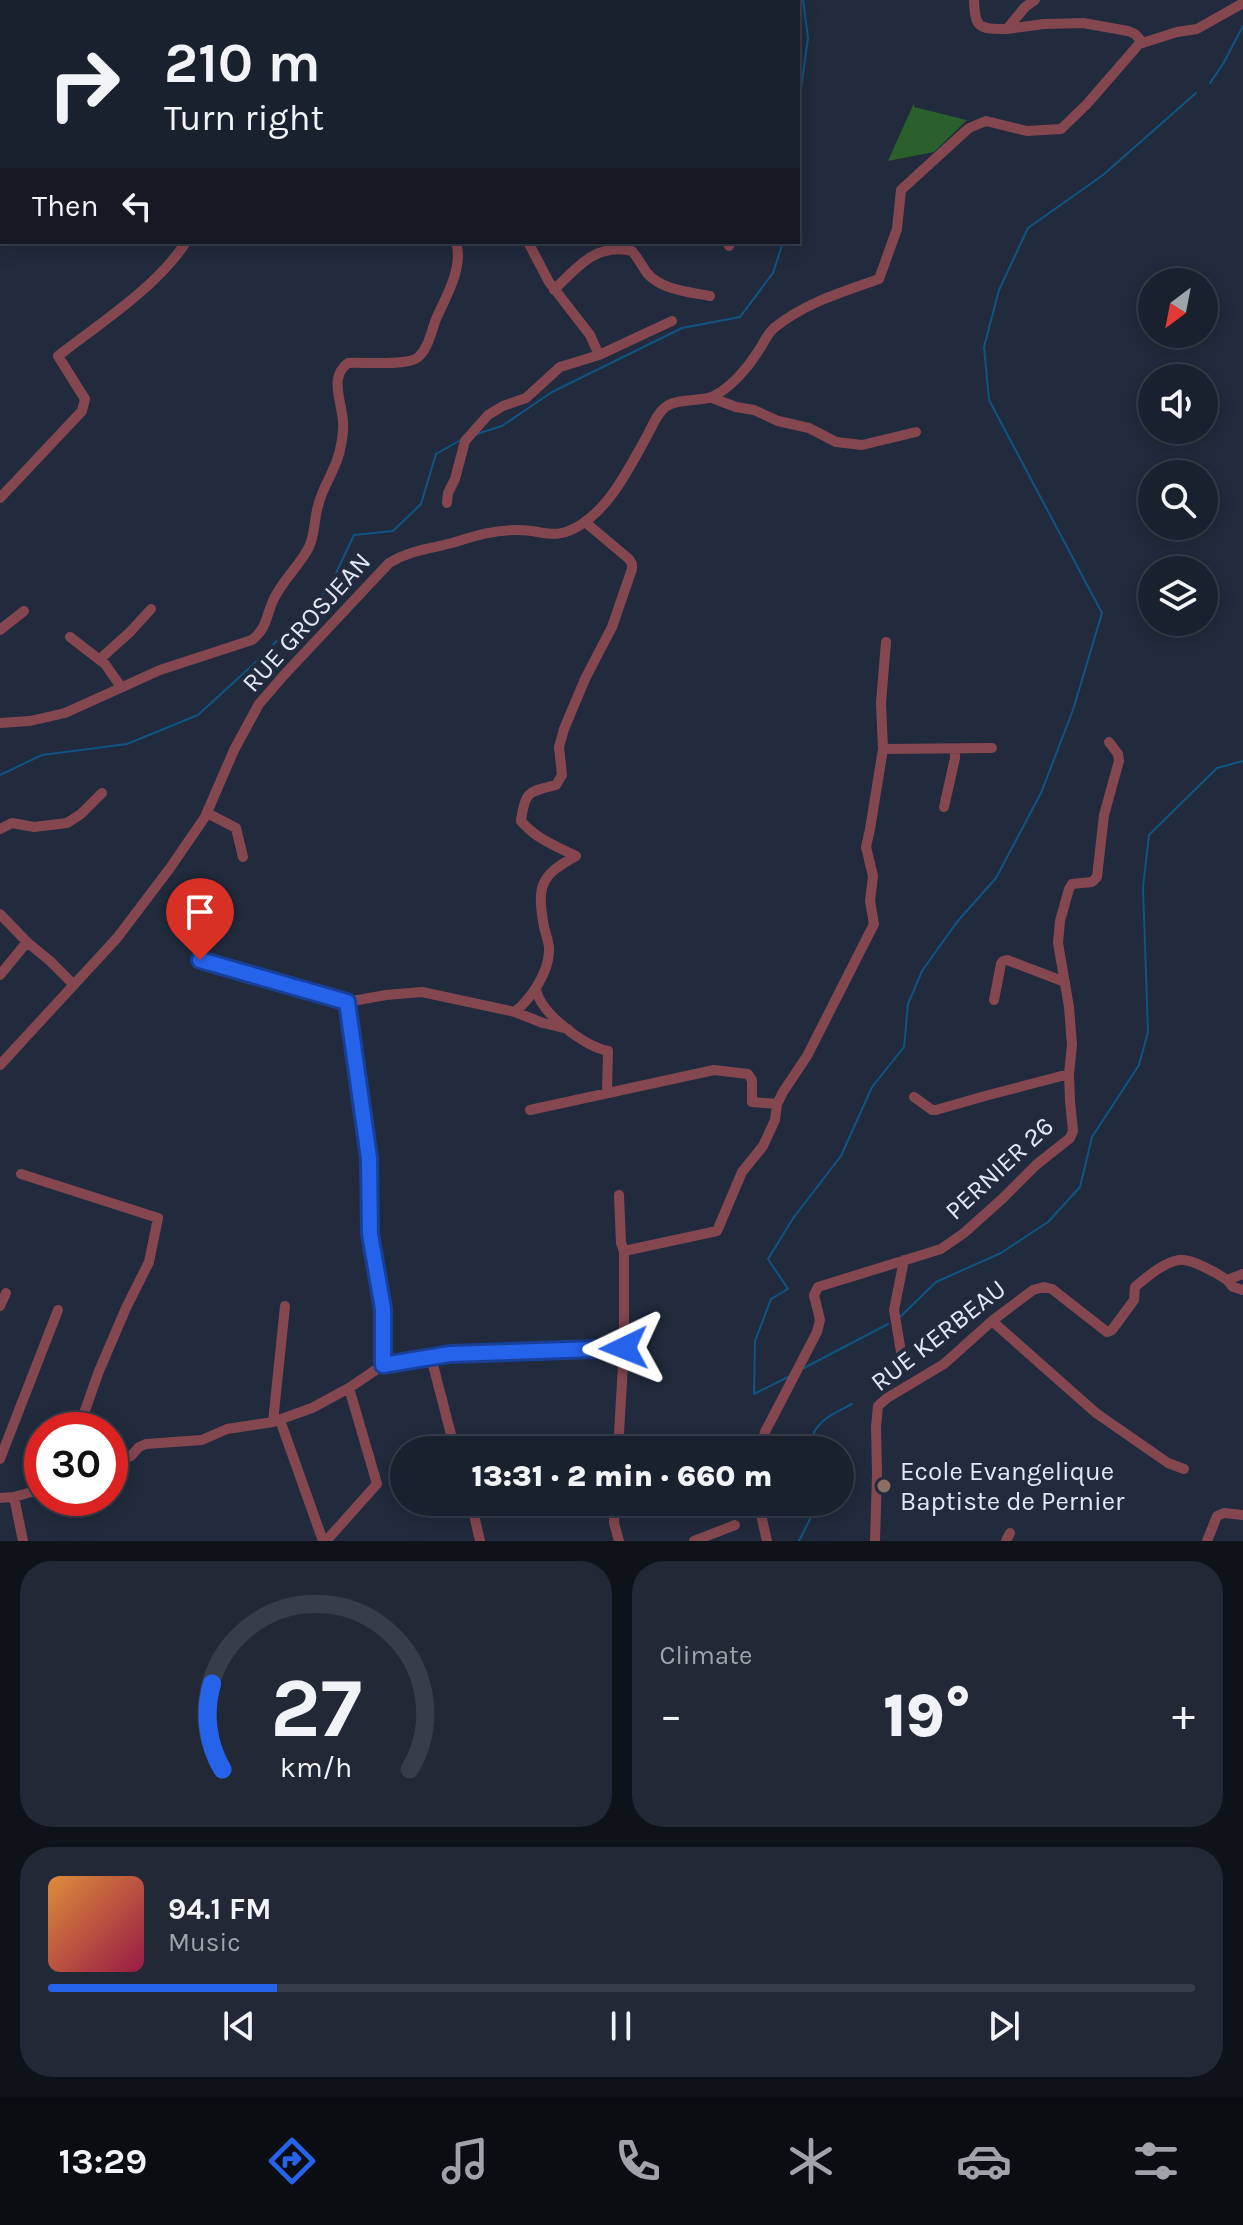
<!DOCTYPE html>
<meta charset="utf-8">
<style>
:root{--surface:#19202e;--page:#222836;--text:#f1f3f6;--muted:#9fa3aa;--line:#373e4a;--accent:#2563eb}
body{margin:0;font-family:Karla,sans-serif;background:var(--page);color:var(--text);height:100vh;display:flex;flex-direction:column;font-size:30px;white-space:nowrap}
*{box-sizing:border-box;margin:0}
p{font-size:26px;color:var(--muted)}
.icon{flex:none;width:44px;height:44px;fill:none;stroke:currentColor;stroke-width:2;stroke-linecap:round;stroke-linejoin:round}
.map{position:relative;height:1541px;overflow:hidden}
.drawer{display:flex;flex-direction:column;gap:20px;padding:20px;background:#0e1219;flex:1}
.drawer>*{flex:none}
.top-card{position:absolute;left:0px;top:0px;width:800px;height:244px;box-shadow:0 4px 20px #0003,0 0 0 2px var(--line);background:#19202e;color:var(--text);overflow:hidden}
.needle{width:52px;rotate:212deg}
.buttons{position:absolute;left:1138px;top:268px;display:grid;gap:16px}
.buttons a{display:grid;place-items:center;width:80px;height:80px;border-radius:50%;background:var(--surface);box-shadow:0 4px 20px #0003,0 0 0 2px var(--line);font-size:40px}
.speed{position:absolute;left:24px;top:1412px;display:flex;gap:16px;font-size:40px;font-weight:700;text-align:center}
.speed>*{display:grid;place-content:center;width:104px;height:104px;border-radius:50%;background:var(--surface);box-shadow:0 4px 20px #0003,0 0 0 2px var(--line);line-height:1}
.speed .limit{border:12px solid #d22;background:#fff;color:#111}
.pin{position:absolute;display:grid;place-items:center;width:68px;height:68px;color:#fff;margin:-82px -34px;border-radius:50% 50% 50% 0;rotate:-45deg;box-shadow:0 0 8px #0007}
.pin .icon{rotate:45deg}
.me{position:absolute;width:88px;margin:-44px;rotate:268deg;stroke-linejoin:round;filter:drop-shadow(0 0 6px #0008)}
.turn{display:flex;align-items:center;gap:28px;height:168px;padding:0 32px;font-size:36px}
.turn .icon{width:104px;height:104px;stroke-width:2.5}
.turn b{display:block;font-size:56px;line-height:68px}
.then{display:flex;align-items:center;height:76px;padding:0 32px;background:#0003;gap:16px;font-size:30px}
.big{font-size:60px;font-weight:800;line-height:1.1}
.drawer .card{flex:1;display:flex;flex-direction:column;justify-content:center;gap:12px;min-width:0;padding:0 28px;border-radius:32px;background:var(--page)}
.drawer .dial{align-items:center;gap:0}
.dial svg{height:208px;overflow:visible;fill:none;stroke:var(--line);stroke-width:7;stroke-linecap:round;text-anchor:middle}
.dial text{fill:var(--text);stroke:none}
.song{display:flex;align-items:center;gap:24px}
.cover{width:96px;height:96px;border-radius:12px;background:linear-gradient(135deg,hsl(30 70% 55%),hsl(340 70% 35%))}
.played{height:8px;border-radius:4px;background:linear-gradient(90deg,var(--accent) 20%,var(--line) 20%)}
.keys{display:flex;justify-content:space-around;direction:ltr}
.heat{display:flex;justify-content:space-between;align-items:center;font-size:44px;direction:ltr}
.drawer .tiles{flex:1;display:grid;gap:20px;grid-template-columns:1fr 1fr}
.card:last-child{grid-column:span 2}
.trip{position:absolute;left:390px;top:1436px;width:464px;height:80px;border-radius:40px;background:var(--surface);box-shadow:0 4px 20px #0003,0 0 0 2px var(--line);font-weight:800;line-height:80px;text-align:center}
.tab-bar{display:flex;height:128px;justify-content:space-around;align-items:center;background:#0a0d12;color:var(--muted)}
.tab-bar .icon{width:56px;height:56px}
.tab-bar .current{color:var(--accent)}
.tab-bar b{font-size:36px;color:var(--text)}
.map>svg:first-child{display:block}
.green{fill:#2b5f2c}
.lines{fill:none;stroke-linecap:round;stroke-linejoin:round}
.stream{stroke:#105483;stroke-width:2}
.minor{stroke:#844750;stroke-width:10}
.route-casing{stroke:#184099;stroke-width:20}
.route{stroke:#2563eb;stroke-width:14}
.education-dot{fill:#8d6e63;stroke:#212b3d;stroke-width:3}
.labels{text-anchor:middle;stroke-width:8;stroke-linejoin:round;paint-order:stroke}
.street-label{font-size:26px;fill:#e1e8f4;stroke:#212b3d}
.poi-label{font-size:26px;fill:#e1e8f4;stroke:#212b3d;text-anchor:start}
</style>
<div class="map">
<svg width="1243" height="1541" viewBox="0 0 1243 1541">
<rect width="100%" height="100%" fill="#212b3d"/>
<path class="green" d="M 914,103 L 914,107 L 967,120 L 934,152 L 888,161 Z"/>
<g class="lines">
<path class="stream" d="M 1210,83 L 1223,64 L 1243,26
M 798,111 L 808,38 L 803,0
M 477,434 L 502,426 L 552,392 L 682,328 L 740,317 L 773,273 L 783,242
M 0,775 L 42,755 L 127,744 L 198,715 L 258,660 L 329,588 L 354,535 L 393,531 L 421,504 L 436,454 L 459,441
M 898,1319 L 936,1282 L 1001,1253 L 1048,1222 L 1080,1187 L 1092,1137 L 1139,1065 L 1148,1032 L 1143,887 L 1149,835 L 1217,768 L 1243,761
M 804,1368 L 888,1324
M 788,1377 L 754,1394 L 755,1341 L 771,1299 L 788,1289 L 768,1259 L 794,1217 L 841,1156 L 872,1087 L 904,1047 L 908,1004 L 922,971 L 957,922 L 996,878 L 1041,793 L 1073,710 L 1102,613 L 989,400 L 984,347 L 999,290 L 1028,228 L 1103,175 L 1196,93
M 818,1450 L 814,1432 C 823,1417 837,1412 852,1404
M 799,1541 L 810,1519 L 815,1502"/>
<path class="minor" d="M 10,0 L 13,2
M 534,0 L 539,2
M 613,0 L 613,2
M 974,0 C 975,29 979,29 1007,29
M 1035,0 L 1025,7 L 1007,29 L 1044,24 L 1083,23 L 1128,31 L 1135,34 L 1143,43
M 314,2 L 314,0
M 441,2 L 442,0
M 0,77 L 2,79
M 729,246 L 730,242
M 554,290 C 577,267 597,242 632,251 C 638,258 642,266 647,273 C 661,290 690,292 710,296
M 599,355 L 672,321
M 712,398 L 736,407 L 754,410 L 778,421 L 809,428 L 836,442 L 862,445 L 916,432
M 0,498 L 82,411 L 85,399 L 58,356 C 99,324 158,286 186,242
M 447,503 L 448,493 L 455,479 L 465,441 L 488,415 L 503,406 L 526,398 L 560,367 L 599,355 L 590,335 L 549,282 L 528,242
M 0,630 L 24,611
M 70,637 L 105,664 L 121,687
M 100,659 L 130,632 L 151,609
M 0,723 L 30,721 L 65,713 L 160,670 L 252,640 C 266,629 266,618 272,603 C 280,582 299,567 309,547 C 315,535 314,519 318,506 C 321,493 327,483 332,472 C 338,460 342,444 343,431 C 346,408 326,379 348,363 C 363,362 406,366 417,358 C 428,350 431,332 436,319 C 446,297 464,266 456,242
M 883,749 L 992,748
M 944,807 L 955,758 L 955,753 L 952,749
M 207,813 L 236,828 L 243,857
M 0,829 L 12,823 L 34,827 L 67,823 L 81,814 L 102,793
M 0,914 L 27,942
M 200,960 L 347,1002 L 386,995 L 422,992 L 515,1012 L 543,1023 L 568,1029
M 0,975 L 27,942 L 50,961 L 74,985
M 536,989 C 540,1013 584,1046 608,1051 L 607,1092
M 994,1000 L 1001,964 L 1003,961 L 1007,960 L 1065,982
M 347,1002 L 369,1158 L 370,1234 L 383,1309 L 383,1365
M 515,1012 C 531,998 548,974 549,952 C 550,945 546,935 544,927 C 537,887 539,876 576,856 C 556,846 536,839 521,821 C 525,790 529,792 556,785 L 562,775 L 559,747 L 564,729 L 585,679 L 612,627 L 632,569 L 632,564 L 629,559 L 585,522
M 0,1065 L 117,938 L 170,868 L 205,817 L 234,750 L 259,704 L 284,675 L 389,563 C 410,550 429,549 452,543 C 475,536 493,530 518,530 C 545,530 554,542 582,524 C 612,504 630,466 647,436 C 652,427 658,411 667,406 C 679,398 703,402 714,396 C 731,387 747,369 757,353 C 763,345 767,334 774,328 C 805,303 842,292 879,279 L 897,229 L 901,190 L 969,128 L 986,121 L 1027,131 L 1061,129 L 1087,104 L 1139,44 L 1177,32 L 1197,29 L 1243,3
M 914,1097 L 932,1110 L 936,1110 L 985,1096 L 1069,1074
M 530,1110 L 714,1070 L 748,1074 L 752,1080 L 752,1102 L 777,1104
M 21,1174 L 158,1218 L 149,1262 L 126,1308 L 99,1371 L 78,1430
M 619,1195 L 621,1243 L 624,1251
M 1227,1280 L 1233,1287 L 1243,1290
M 0,1306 L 6,1293
M 992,1321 L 1096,1413 L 1168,1463 L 1184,1469
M 901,1352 L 894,1310 L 904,1260
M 431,1357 L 455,1450
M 280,1420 L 323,1541
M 273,1422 L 285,1306
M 618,1450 L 624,1348
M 687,1450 L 717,1441
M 760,1450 L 765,1432 L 817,1332 L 820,1320 L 814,1295 L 818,1287 L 941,1249 L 964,1233 L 1002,1199 L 1036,1165 L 1070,1138 L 1073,1131 L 1070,1101 L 1069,1074 L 1072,1045 L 1069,1007 L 1058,943 L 1060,921 L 1069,889 L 1072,884 L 1092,882 L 1097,877 L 1104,815 L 1119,761 L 1118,754 L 1109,742
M 0,1459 L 58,1310
M 110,1465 L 131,1456 L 139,1447 L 146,1444 L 202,1440 L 227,1429 L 273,1422 L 312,1408 L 349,1388 L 383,1365 L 450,1354 L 624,1348 L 624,1251 L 717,1231 L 742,1172 L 763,1146 L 775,1120 L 777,1104 L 783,1092 L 807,1056 L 874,924 L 870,901 L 873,876 L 866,847 L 870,829 L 883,749 L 881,703 L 886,642
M 14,1497 L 42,1489
M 0,1498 L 14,1497 L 23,1541
M 471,1502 L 480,1541
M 615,1502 L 614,1523 L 619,1541
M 762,1502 L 762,1519 L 767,1541
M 326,1541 L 377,1484 L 349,1388
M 694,1541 L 735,1525
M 875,1541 L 877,1473 L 876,1427 L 878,1406 L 887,1398 L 944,1364 L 992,1321 L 1033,1290 L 1044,1287 L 1052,1289 L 1107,1332 L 1112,1330 L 1134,1300 L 1135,1287 C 1147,1277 1164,1262 1179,1260 C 1190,1258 1217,1273 1227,1280 L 1243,1274
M 1006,1541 L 1010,1533
M 1207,1541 L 1217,1516 L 1224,1513 L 1243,1515"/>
</g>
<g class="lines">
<g class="route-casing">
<path id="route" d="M 200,960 L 347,1002 L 369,1158 L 370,1234 L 383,1309 L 383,1365 L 450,1354 L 624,1348"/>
</g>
<use href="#route" class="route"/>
</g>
<circle class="education-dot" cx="884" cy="1486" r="8"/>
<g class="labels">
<g class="street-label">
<text transform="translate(306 622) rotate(-48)" y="9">RUE GROSJEAN</text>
<text transform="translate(999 1168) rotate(-43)" y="9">PERNIER 26</text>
<text transform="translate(938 1335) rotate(-38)" y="9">RUE KERBEAU</text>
</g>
<g class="poi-label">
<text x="900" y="1480">Ecole Evangelique<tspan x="900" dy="30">Baptiste de Pernier</tspan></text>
</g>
</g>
</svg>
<div class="buttons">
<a><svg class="needle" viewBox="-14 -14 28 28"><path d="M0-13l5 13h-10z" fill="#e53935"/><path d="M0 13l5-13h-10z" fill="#9fa3aa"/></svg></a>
<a><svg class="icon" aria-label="sound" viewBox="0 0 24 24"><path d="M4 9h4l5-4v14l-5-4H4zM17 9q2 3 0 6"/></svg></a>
<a><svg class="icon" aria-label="search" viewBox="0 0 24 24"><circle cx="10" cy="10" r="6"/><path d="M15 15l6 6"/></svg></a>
<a><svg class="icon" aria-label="layers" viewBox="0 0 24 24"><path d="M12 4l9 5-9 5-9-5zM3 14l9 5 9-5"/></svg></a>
</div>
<div class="speed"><div class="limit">30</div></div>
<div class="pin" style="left:200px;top:960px;background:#d93025"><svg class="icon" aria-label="arrive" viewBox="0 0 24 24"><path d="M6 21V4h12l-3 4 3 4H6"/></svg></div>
<svg class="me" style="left:624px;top:1348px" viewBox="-20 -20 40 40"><path d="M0-17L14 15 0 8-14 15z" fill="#2563eb" stroke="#fff" stroke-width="4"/></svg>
<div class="trip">13:31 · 2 min · 660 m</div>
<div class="top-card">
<div class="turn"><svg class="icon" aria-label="right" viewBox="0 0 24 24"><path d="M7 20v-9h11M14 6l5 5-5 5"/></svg><div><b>210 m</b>Turn right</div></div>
<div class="then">Then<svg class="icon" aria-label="left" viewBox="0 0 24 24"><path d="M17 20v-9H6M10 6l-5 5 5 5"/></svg></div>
</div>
</div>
<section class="drawer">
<div class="tiles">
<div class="card dial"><svg viewBox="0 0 100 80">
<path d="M14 69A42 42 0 1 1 86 69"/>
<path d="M14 69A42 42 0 0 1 10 36" stroke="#2563eb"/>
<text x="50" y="56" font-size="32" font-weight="700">27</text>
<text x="50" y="72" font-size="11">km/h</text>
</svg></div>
<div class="card"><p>Climate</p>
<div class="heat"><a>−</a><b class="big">19°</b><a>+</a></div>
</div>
<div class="card">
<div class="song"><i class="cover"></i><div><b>94.1 FM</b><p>Music</p></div></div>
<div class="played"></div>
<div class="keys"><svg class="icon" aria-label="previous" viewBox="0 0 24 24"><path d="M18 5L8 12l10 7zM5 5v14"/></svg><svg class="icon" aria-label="pause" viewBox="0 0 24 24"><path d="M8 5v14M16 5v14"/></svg><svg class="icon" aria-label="next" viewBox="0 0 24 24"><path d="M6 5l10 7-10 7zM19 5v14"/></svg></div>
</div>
</div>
</section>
<nav class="tab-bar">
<b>13:29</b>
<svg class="icon current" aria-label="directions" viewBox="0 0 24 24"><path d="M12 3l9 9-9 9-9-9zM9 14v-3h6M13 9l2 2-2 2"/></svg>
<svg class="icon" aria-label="music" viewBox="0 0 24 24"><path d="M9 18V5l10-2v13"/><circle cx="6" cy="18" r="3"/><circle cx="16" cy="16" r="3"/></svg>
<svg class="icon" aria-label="phone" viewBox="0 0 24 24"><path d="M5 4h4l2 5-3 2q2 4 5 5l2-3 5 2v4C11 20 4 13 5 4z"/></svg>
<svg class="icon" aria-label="climate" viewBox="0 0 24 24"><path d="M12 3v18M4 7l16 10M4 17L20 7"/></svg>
<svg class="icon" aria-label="car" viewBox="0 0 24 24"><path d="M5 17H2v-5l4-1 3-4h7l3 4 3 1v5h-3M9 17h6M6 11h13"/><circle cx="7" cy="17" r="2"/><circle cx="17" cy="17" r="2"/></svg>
<svg class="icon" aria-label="filters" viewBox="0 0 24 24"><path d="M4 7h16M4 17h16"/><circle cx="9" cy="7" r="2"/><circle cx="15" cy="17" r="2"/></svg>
</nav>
